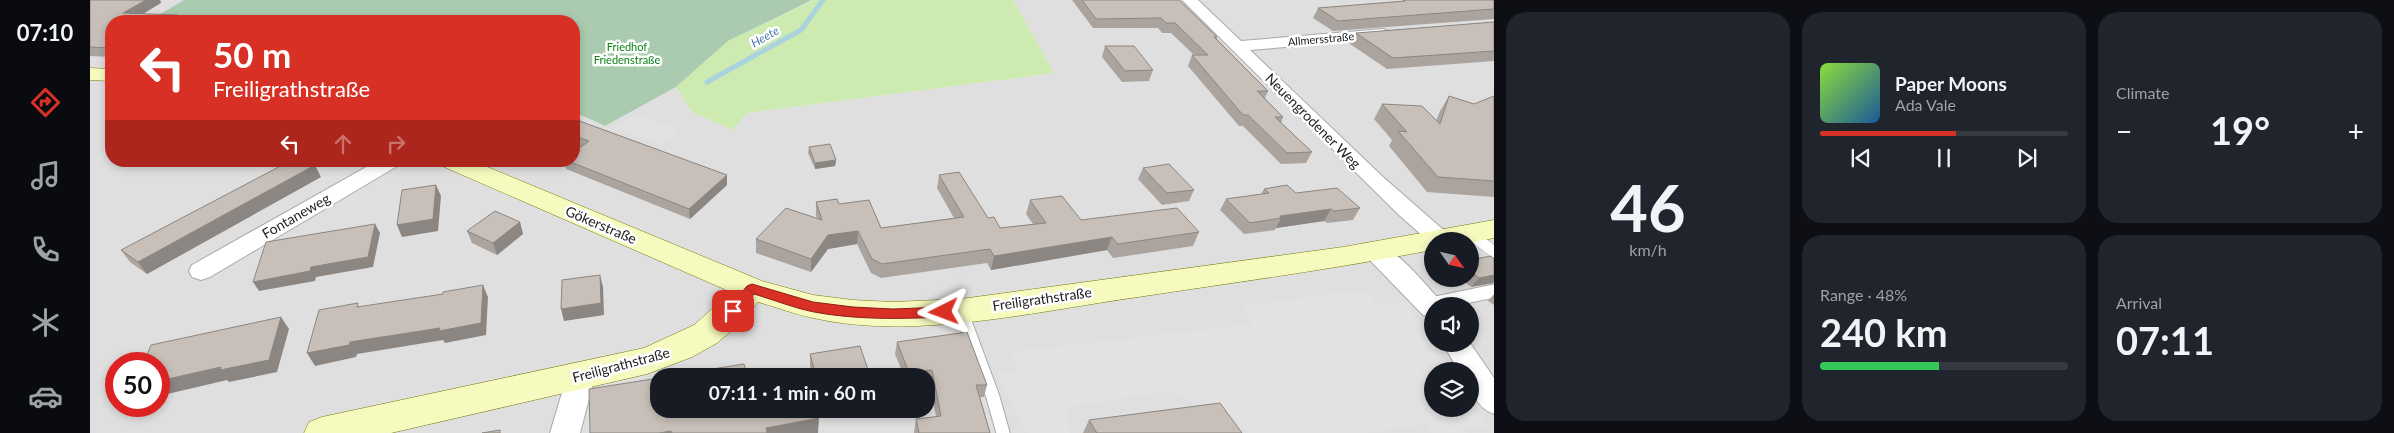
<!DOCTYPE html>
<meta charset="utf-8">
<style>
:root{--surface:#171b24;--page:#20242c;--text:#f1f3f6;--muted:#9ea1a6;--line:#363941;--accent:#d93025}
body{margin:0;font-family:Lato,sans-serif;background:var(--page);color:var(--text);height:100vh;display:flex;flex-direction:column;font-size:19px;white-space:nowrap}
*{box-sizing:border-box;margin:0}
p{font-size:16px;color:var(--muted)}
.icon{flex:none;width:28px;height:28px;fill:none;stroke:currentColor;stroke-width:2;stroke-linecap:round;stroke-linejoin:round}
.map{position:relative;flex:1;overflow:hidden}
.details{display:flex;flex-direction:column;gap:12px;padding:12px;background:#0d0f14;width:900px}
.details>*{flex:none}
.top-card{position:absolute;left:15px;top:15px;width:475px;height:152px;border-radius:20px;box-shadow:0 2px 8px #0003;background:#d93025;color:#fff;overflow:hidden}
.needle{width:32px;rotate:124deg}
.controls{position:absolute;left:1334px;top:232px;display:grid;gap:10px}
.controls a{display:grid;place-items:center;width:55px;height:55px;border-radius:50%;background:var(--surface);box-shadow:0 2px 8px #0003;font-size:25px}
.speed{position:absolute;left:15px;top:352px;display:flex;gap:10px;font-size:25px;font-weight:700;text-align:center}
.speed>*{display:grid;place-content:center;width:65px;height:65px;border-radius:50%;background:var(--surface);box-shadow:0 2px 8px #0003;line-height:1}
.speed .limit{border:8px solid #d22;background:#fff;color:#111}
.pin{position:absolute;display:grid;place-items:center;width:42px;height:42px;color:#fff;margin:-21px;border-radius:10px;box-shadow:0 2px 8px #0006}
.me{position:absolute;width:55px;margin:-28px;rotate:267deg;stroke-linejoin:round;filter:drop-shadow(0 0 4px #0008)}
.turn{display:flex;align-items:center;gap:18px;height:105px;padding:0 25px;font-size:22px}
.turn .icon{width:65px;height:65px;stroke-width:2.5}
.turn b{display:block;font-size:35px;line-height:42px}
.lanes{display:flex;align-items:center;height:48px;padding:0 25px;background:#0003;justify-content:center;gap:25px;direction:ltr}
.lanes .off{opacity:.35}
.big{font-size:38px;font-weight:700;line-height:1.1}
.details .card{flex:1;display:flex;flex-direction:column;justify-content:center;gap:8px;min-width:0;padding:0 18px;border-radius:20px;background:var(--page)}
.details .dial{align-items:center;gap:0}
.dial b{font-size:65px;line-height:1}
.song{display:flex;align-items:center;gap:15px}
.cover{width:60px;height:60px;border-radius:8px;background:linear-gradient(135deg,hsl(90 70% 55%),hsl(210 70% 35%))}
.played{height:5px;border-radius:2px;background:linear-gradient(90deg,var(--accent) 55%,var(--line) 55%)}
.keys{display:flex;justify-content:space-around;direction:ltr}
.heat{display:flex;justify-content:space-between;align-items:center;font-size:28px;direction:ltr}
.charge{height:8px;border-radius:4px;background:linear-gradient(90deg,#34c759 48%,var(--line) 0)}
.details .tiles{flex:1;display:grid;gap:12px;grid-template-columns:repeat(3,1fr)}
.card:first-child{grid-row:span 2}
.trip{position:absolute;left:560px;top:368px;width:285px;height:50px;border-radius:20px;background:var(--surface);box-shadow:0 2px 8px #0003;font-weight:700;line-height:50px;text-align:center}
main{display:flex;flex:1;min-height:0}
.tab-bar{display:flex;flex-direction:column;width:90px;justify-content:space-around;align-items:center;background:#090b0e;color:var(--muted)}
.tab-bar .icon{width:35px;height:35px}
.tab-bar .selected{color:var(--accent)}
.tab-bar b{font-size:22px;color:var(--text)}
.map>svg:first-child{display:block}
.residential{fill:#e0dfdf;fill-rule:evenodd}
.grass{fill:#cdebb0}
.cemetery{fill:#aacbaf}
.parking{fill:#e2e2e2}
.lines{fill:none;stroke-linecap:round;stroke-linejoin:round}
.stream{stroke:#aad3df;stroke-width:5}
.lane-far1-casing{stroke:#a9a9a9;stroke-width:12}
.lane-casing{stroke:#a9a9a9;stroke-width:15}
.street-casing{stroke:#a9a9a9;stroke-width:2}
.secondary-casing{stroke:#707d05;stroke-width:1}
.lane-far1{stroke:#fff;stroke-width:11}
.lane{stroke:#fff;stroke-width:13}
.street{fill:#fff;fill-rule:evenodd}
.secondary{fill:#f7fabf;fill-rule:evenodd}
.wall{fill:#aba49e}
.shaded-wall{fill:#8b8681}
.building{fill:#c7bfb8;stroke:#8b8681}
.route{fill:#d93025;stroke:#8d1f18}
.labels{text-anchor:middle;stroke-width:5;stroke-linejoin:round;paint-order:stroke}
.far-street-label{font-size:11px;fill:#222;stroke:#fff}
.far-park-label{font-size:11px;fill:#0c8416;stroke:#fff}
.far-water-label{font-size:12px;font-style:italic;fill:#4a7aab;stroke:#fff}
.street-label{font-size:14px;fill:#222;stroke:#fff}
</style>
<main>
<nav class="tab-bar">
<b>07:10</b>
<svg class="icon selected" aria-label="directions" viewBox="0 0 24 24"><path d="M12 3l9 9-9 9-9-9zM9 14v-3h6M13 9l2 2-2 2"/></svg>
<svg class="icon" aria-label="music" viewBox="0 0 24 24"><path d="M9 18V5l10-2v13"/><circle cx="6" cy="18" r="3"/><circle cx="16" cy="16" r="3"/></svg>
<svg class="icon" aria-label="phone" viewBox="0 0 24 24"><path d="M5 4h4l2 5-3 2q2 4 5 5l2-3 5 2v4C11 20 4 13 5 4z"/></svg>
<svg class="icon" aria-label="climate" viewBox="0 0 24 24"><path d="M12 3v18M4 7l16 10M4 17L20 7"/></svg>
<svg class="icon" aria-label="car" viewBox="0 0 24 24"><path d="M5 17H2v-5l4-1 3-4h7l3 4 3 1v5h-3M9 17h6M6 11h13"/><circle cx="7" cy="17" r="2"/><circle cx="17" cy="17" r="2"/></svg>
</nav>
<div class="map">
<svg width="1404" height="433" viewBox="0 0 1404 433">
<rect width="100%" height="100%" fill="#f2efe9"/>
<path class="residential" d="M 0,0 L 94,0 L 61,20 L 21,21 L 21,161 L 484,161 L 484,112 L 515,126 L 586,87 L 602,112 L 643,130 L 657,113 L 964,73 L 923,0 L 1404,0 L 1404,433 L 0,433 ZM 1342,241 L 1380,241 L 1380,279 L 1342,279 ZM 1342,306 L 1380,306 L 1380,344 L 1342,344 ZM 26,364 L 69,364 L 69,406 L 26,406 ZM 1342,371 L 1380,371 L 1380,409 L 1342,409 ZM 569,376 L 836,376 L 836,409 L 569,409 Z"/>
<path class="grass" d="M 723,0 L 923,0 L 964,73 L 657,113 L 643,130 L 602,112 L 586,87 L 638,41 Z"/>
<path class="cemetery" d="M 94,0 L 722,0 L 638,41 L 586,87 L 515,126 L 484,112 L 484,21 L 60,20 Z"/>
<path class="parking" d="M 547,114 L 591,131 L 572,145 L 526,127 Z
M 1274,290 L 1290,305 L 1315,303 L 1360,371 L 1342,371 L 1342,409 L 1380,409 L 1380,402 L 1398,429 L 1375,427 L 1379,433 L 1343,433 L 1337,424 L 1276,433 L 1160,433 L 1081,391 L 977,407 L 980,433 L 937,433 L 909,375 L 929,371 L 921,352 L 1163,324 L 1153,306 Z"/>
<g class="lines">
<path class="stream" d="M 617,82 L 711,30 L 733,0"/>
<g class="lane-far1-casing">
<path id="lane-far1" d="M 1379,233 L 1404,252"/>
</g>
<g class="lane-casing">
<path id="lane" d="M 1340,304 L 1404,291
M 871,311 L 903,397 L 913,433"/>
</g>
<g class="street-casing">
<path id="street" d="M 1092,0 L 1108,0 L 1151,41 L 1293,29 L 1299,31 L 1301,34 L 1299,37 L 1293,39 L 1160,50 L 1293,177 L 1358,234 L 1362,239 L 1360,241 L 1342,241 L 1342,244 L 1309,215 Z
M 287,161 L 312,161 L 309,165 L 120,277 L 111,280 L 102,277 L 99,271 L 102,265 Z
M 1284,244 C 1311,251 1332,282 1351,301 L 1354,306 L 1342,306 L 1342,317 L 1333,315 L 1272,252 L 1276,246 Z
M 1380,343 L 1404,378 L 1404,414 C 1385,407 1380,390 1380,371 L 1369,371 L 1353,344 Z
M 491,365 L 501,368 L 505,376 L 490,433 L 460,433 L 477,376 L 481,368 Z"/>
</g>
<g class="secondary-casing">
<path id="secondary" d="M 0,68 L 21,69 L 21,81 L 0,80 Z
M 349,161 L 383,161 L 672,281 L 723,295 L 763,300 L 803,302 L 871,299 L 1253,247 L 1404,220 L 1404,238 L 1380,243 L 1342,241 L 1342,250 C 1245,269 1147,282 1048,297 C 948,311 823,341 723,318 C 704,314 686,307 668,302 L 649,324 L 627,343 L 602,357 L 557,374 L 301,433 L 214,433 L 219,422 L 232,417 L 554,348 L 604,325 L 641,292 L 352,166 Z"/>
</g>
<use href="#lane-far1" class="lane-far1"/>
<use href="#lane" class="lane"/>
<use href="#street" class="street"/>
<use href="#secondary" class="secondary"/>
</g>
<path class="wall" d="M 0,0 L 70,0 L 71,3 L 53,14 L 21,21 L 21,57 L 0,56 Z
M 982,0 L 1089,0 L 1127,37 L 1127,39 L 1178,91 L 1175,98 L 1193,117 L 1191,123 L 1222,152 L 1216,163 L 1191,164 L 1153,126 L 1149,126 L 1098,66 L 1102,55 L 1104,55 L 1081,33 L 1072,33 L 1068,28 L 1003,28 Z
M 1313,0 L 1404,0 L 1404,19 L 1243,31 L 1223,18 L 1228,8 L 1312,1 Z
M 1404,22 L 1404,61 L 1297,69 L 1260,44 L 1266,33 Z
M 1015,46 L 1063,70 L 1059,81 L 1032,82 L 1012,57 Z
M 1359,96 L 1384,104 L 1404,96 L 1404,197 L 1337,192 L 1299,146 L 1302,140 L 1284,119 L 1292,104 L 1346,121 L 1350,111 Z
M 484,119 L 637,175 L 637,185 L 600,219 L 476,169 L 474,161 L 484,161 L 491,147 L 484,145 Z
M 719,147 L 746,160 L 745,166 L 725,169 L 718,153 Z
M 1053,168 L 1104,190 L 1099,201 L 1072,205 L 1048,179 Z
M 849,175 L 910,228 L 943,224 L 936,214 L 940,200 L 991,220 L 1109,232 L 1103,246 L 1023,258 L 1017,250 L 901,270 L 897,263 L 791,278 L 781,273 L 767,244 L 738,249 L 721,272 L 666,253 L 666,239 L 727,219 L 726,215 L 726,202 L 749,204 L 791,228 L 864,218 L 847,188 Z
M 231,177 L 57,274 L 40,262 L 31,250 Z
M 1174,189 L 1206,193 L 1270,208 L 1263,220 L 1237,223 L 1234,221 L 1186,228 L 1185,230 L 1154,234 L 1130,210 L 1136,199 L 1171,194 Z
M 430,222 L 433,234 L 407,255 L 382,243 L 377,231 Z
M 1404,259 L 1404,283 L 1381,287 L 1371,279 L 1380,279 L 1380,260 Z
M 1404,294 L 1404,305 L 1398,301 Z
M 807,342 L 897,385 L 894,397 L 890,397 L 900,433 L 824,433 L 826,419 L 846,417 L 840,382 L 836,383 L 836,376 L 814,376 L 805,354 Z
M 720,354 L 780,376 L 723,376 L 720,366 Z
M 999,420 L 1152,433 L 993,433 Z"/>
<path class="shaded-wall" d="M 56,0 L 70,0 L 71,3 L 40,21 L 33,13 Z
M 88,15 L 92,21 L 83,18 Z
M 746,160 L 745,166 L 725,169 L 725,163 Z
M 225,165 L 231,177 L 57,274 L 48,262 Z
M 637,175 L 637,185 L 600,219 L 599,209 Z
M 346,185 L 351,196 L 348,231 L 312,237 L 307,225 Z
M 1241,209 L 1234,221 L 1186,228 L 1191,218 L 1190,216 Z
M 430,222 L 433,234 L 407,255 L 403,243 Z
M 285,224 L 290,233 L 283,267 L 226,277 L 225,281 L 169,291 L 163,282 L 221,267 Z
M 768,231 L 767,244 L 738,249 L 721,272 L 721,259 L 738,235 Z
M 1022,237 L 1017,250 L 901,270 L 904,256 Z
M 510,275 L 513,287 L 514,315 L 474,321 L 471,309 Z
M 1404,275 L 1404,281 L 1403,283 L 1381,287 L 1389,278 Z
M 393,285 L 398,297 L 396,335 L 355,343 L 353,340 L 267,354 L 266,357 L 225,366 L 217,353 L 260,342 Z
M 191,317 L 199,329 L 187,372 L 139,382 L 137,380 L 69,396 L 69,381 Z
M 729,418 L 728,433 L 676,433 L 676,428 Z
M 581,431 L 582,433 L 569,433 Z"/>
<path class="building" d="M 0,0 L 56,0 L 33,13 L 88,15 L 83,18 L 162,21 L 21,21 L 21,48 L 0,47 Z
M 992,0 L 1089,0 L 1127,37 L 1124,37 L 1178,91 L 1167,91 L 1193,117 L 1185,117 L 1222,152 L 1197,153 L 1158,115 L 1153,115 L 1102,55 L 1118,55 L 1085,23 L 1076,23 L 1071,18 L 1006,19 Z
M 1313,0 L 1404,0 L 1404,9 L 1248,21 L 1228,8 L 1315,1 Z
M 1404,22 L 1404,51 L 1303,58 L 1266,33 Z
M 1015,46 L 1044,46 L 1063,70 L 1035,71 Z
M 1359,96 L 1384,104 L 1404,96 L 1404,181 L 1348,177 L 1308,131 L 1317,132 L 1292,104 L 1332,106 L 1350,124 Z
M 484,119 L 637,175 L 599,209 L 478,161 L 484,161 L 484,152 L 499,141 L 484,136 Z
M 740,144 L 746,160 L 725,163 L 719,147 Z
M 200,161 L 223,161 L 225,165 L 48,262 L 31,250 Z
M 1079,164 L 1104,190 L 1077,193 L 1053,168 Z
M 869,172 L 898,218 L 904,217 L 910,228 L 956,223 L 940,200 L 972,196 L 991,220 L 1087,208 L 1109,232 L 1028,244 L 1022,237 L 904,256 L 900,249 L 792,264 L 782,259 L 768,231 L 738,235 L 721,259 L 666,239 L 696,208 L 732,220 L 726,202 L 747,199 L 749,204 L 779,200 L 791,228 L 874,217 L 849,175 Z
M 346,185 L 343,219 L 307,225 L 312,190 Z
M 1197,185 L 1206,193 L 1247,188 L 1270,208 L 1244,211 L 1241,209 L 1190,216 L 1191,218 L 1160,223 L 1136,199 L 1179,193 L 1174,189 Z
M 405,211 L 430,222 L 403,243 L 377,231 Z
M 285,224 L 278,257 L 221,267 L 220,271 L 163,282 L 176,242 Z
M 1401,256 L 1404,259 L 1404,275 L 1389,278 L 1380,271 L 1380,260 Z
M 510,275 L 511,303 L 471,309 L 472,280 Z
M 393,285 L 391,323 L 349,331 L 350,328 L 260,342 L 259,345 L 217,353 L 229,310 L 268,303 L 267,307 L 353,294 L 353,292 Z
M 191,317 L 179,360 L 130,370 L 131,367 L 69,381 L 69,364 L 53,364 L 61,345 Z
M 877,332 L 897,385 L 886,385 L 900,433 L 829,433 L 826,419 L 851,416 L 842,370 L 819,373 L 807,342 Z
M 770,346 L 780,376 L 726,376 L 720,354 Z
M 654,364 L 657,376 L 578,376 Z
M 569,378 L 569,409 L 726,409 L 729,418 L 676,428 L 677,433 L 582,433 L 581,431 L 569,433 L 500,433 L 499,389 Z
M 1130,403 L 1152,433 L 1007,433 L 999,420 Z
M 410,430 L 410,433 L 392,433 Z"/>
<path class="route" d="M 662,284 L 723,302 L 763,307 L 803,309 L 854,307 L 860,312 L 854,317 C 810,319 767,320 724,312 C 704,308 684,300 664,294 L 648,314 L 639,314 L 637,311 L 639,308 L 657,286 Z"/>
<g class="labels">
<g class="far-street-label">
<text transform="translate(1231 39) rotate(-5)" y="4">Allmersstraße</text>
</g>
<g class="far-park-label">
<text x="537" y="51">Friedhof<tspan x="537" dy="13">Friedenstraße</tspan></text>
</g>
<g class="far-water-label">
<text transform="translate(675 37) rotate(-29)" y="4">Heete</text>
</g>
<g class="street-label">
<text transform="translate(1223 121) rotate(45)" y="5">Neuengrodener Weg</text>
<text transform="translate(206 216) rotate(-30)" y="5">Fontaneweg</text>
<text transform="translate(511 225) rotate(23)" y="5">Gökerstraße</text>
<text transform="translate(952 299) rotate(-8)" y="5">Freiligrathstraße</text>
<text transform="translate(531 365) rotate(-15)" y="5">Freiligrathstraße</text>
</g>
</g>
</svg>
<div class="controls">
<a><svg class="needle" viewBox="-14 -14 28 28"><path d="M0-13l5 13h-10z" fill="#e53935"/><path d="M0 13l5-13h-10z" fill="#9ea1a6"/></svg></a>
<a><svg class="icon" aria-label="sound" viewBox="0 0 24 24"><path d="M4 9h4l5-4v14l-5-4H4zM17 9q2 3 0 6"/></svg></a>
<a><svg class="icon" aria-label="layers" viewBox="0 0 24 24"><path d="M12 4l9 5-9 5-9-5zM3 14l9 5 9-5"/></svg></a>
</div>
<div class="speed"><div class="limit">50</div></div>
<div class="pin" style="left:643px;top:311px;background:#d93025"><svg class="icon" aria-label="arrive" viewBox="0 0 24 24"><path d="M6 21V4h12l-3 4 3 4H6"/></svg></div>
<svg class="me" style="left:854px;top:312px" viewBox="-20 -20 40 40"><path d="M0-17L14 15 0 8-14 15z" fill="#d93025" stroke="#fff" stroke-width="4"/></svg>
<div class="trip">07:11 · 1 min · 60 m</div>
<div class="top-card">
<div class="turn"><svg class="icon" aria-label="left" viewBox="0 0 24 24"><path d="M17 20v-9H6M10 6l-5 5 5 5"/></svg><div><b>50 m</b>Freiligrathstraße</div></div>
<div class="lanes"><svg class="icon" aria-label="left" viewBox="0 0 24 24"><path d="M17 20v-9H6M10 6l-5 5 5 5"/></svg><svg class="icon off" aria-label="ahead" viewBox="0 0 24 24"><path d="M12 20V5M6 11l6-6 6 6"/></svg><svg class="icon off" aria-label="right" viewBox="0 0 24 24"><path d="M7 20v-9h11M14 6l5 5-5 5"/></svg></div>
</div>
</div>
<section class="details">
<div class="tiles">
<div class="card dial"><b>46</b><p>km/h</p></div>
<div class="card">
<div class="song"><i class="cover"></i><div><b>Paper Moons</b><p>Ada Vale</p></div></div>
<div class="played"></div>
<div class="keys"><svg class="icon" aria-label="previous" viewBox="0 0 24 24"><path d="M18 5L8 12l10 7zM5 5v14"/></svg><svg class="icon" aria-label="pause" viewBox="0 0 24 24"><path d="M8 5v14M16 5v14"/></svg><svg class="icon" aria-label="next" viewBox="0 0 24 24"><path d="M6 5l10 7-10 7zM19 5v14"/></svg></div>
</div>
<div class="card"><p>Climate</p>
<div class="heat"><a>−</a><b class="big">19°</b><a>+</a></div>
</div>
<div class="card"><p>Range · 48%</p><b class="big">240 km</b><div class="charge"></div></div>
<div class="card"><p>Arrival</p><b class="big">07:11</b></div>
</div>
</section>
</main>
